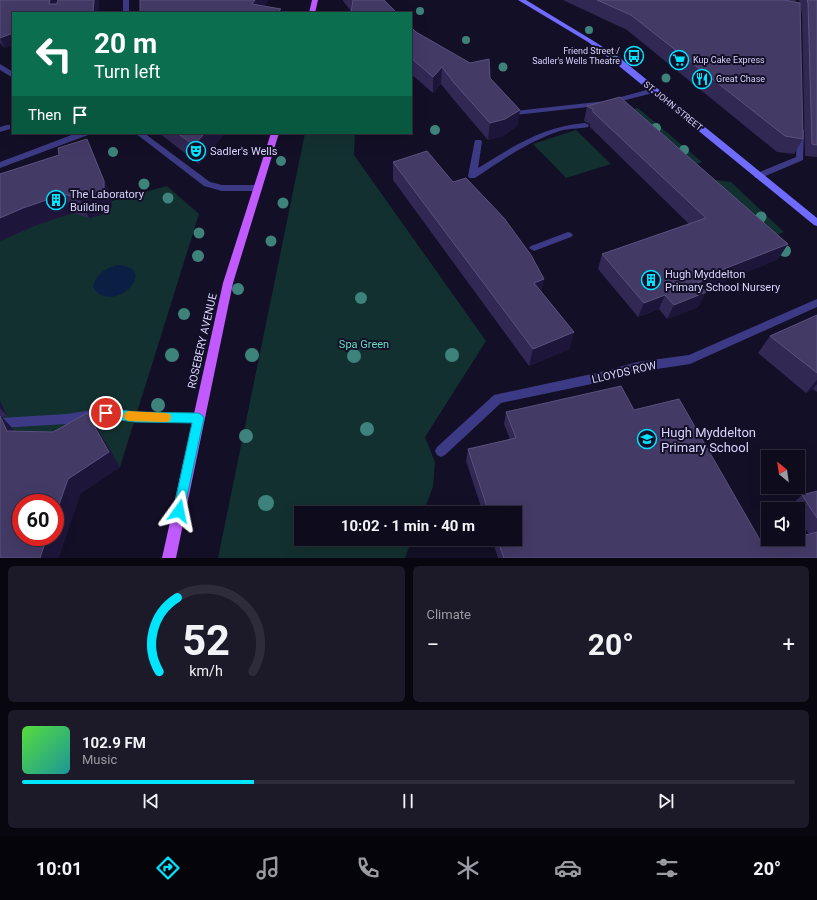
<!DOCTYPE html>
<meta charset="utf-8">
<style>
:root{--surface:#0e0b1c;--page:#1c1929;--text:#f1f3f6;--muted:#9b9ba3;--line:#2e2b3b;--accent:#00e5ff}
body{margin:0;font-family:Roboto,sans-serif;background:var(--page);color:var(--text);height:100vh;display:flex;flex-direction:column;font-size:15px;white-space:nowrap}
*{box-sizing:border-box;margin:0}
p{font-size:13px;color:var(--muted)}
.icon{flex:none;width:22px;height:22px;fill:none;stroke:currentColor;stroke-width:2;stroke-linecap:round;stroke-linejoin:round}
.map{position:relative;height:558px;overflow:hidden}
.side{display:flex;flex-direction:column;gap:8px;padding:8px;background:#08060f;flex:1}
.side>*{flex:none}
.top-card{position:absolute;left:12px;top:12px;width:400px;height:122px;border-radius:0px;box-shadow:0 4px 16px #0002,0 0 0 1px var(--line);background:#0b6e4f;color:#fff;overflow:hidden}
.needle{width:26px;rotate:331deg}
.controls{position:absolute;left:761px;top:450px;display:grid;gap:8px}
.controls a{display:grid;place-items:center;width:44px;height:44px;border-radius:0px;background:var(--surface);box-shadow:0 4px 16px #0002,0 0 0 1px var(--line);font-size:20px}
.speed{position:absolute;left:12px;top:494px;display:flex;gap:8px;font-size:20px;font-weight:700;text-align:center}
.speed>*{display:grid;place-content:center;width:52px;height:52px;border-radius:50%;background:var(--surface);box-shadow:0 4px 16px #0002,0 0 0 1px var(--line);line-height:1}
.speed .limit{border:6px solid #d22;background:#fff;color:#111}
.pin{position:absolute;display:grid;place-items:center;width:34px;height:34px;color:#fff;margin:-17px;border:2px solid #fff;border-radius:50%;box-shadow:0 1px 4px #0007}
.me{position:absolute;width:44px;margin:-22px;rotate:12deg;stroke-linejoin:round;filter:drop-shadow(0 0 3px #0008)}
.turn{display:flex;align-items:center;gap:14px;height:84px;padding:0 16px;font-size:18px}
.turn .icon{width:52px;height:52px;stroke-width:2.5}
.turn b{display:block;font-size:28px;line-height:34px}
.then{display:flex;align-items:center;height:38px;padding:0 16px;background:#0003;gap:8px;font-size:15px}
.big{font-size:30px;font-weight:700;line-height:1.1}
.side .widget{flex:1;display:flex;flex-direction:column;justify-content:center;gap:6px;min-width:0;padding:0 14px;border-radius:6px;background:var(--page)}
.side .dial{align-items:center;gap:0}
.dial svg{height:104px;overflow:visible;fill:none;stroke:var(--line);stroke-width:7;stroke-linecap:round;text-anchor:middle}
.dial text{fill:var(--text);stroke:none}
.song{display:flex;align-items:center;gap:12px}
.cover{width:48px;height:48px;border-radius:6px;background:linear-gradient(135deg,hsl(110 70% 55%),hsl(180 70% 35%))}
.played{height:4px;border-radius:2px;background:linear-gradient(90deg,var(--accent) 30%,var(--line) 30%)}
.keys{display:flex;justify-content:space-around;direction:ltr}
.heat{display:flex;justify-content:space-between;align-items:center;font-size:22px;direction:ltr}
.side .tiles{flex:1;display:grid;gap:8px;grid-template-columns:1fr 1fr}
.widget:last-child{grid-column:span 2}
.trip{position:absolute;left:294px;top:506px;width:228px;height:40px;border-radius:0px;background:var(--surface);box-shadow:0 4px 16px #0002,0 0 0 1px var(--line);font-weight:700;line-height:40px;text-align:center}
.dock{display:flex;height:64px;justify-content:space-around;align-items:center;background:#06040b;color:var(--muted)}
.dock .icon{width:28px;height:28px}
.dock .selected{color:var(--accent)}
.dock b{font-size:18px;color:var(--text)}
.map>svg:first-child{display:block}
.green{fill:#12302f}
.water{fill:#0a1f44}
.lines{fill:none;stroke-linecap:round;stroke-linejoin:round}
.service{fill:#3d3a85;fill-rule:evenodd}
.minor{fill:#3d3a85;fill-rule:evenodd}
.secondary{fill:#6f6bff;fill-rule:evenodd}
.primary{fill:#c25bff;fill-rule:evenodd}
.tree{fill:#3d827b}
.wall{fill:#312854}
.shaded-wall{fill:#1d163a}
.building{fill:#433a66;stroke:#5a527e}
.route{fill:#00e5ff;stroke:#0095a6}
.slow{fill:#f59e0b}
.labels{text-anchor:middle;stroke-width:4;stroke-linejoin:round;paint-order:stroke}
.far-poi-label{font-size:9px;fill:#d9d4ff;stroke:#130f26;text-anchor:start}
.far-street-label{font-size:9px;fill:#d9d4ff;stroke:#130f26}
.poi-label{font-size:11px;fill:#d9d4ff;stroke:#130f26;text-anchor:start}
.street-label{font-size:11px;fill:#d9d4ff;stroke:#130f26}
.park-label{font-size:11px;fill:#5fe0c0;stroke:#130f26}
.near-poi-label{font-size:13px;fill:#d9d4ff;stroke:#130f26;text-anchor:start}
</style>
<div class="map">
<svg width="817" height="558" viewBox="0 0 817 558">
<rect width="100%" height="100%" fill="#130f26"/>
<path class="green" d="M 638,108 L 702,162 L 680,170 L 617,113 Z
M 576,130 L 611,164 L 566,178 L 533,144 Z
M 305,133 L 355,133 L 354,155 L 486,341 L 425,437 L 435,462 L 433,487 L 423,513 L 301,513 L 301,539 L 412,539 L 405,558 L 218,558 Z
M 716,180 L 731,182 L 784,232 L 760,242 L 699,187 Z
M 167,186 L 199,214 L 120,467 L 0,446 L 0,241 L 34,226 L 78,211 L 89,218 L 101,215 L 110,209 L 112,201 Z"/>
<path class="water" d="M 118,265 C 162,269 111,317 93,287 C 96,273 106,268 118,265 Z"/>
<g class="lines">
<path class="service" d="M 0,64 L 13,72 L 13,78 L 0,70 Z
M 654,88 L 658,90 L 657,92 L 606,105 L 515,115 L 511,113 L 515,111 L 606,101 Z
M 585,123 L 589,125 L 588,127 C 578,129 567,128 557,132 C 527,142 501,161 475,178 L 469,178 L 468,176 L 475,140 L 481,140 L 482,142 L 478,168 C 512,147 544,126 585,123 Z
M 77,133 L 89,133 L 88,135 L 0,168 L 0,162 Z
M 568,232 L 571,233 L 573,235 L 571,237 L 534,251 L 529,248 L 531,246 Z
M 106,408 L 135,412 L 198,413 L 202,414 L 204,418 L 202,422 L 198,423 L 135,422 L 106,418 L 66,424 L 0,428 L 0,418 L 66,414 Z"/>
<path class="minor" d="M 123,0 L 129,0 L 129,13 L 123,13 Z
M 7,125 L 10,125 L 10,129 L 0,132 L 0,127 Z
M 797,128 L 800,128 L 804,130 L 803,160 L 761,178 L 755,178 L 754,176 L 755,174 L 796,157 Z
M 135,133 L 144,133 L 210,182 L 222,185 L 257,185 L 261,188 L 257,191 L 222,191 L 204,186 Z
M 817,299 L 817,307 L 690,364 L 637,372 L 601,382 L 501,403 L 445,455 L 441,457 L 437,455 L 435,451 L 437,447 L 494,395 L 601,372 L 637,362 L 689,355 Z"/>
<path class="secondary" d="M 518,0 L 526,0 L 592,40 L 620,58 L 817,218 L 817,226 L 814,225 L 614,62 L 588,42 Z"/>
<path class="primary" d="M 312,0 L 318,0 L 315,13 L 309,13 Z
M 271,133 L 279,133 L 233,283 L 176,558 L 162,558 L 223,283 Z"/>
</g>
<g class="tree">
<circle cx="420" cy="11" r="4"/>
<circle cx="589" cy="30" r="4"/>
<circle cx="466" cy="40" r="4"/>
<circle cx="613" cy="53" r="4.5"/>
<circle cx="503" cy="67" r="4.5"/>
<circle cx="666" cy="78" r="4.5"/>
<circle cx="656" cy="128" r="5"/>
<circle cx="435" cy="130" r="5"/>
<circle cx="684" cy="150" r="5"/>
<circle cx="113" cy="152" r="5"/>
<circle cx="281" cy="161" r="5"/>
<circle cx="144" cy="184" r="5.5"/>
<circle cx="168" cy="198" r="5.5"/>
<circle cx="283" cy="203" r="5.5"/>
<circle cx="761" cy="217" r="5.5"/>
<circle cx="199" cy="233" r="5.5"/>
<circle cx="271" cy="241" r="5.5"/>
<circle cx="785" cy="251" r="6"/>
<circle cx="198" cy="256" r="6"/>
<circle cx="238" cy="289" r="6"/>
<circle cx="361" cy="298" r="6"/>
<circle cx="184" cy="314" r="6"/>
<circle cx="172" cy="355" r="7"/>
<circle cx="252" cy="355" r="7"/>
<circle cx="452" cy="355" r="7"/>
<circle cx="354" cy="356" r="7"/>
<circle cx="158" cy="405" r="7"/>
<circle cx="367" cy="429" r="7"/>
<circle cx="246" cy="436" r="7"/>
<circle cx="266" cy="503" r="8"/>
</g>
<path class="wall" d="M 0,0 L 99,0 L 98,13 L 13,13 L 5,48 L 0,43 Z
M 343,0 L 384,0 L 351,11 L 343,1 Z
M 563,0 L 796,0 L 795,2 L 800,3 L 799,0 L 817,0 L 817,157 L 805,156 L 802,14 L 800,4 L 803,139 L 794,154 L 777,152 L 627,30 Z
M 411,27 L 416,32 L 490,78 L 520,110 L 517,126 L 503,136 L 488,140 L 454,100 L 441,84 L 433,93 L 411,74 Z
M 620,97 L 788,244 L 778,259 L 708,288 L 698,307 L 667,319 L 659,309 L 638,317 L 598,269 L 602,254 L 689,224 L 590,127 L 590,124 L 584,121 L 587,106 Z
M 159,133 L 225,133 L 199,164 Z
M 87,139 L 112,199 L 112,207 L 107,212 L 89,218 L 73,213 L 34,226 L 0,241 L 0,174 L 59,155 Z
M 393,162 L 544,279 L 541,291 L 574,332 L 569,349 L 529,366 L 393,180 Z
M 817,315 L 817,392 L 813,389 L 806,393 L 758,353 L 770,336 Z
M 0,400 L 7,416 L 2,417 L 13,429 L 14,432 L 53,432 L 98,429 L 120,467 L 81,493 L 0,558 Z
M 634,410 L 764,547 L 809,534 L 798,517 L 798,509 L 793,509 L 791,505 L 802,495 L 817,491 L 817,558 L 498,558 L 492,539 L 515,539 L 515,513 L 483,513 L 466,461 L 468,449 L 510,439 L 504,424 L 506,412 Z"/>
<path class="shaded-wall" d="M 50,0 L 66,0 L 57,2 L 53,13 L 49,4 Z
M 94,0 L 99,0 L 98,13 L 93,13 Z
M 255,0 L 269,0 L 260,13 L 252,4 Z
M 281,9 L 281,13 L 277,13 Z
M 13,33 L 13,45 L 5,48 L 0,38 Z
M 442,67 L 441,84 L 433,93 L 433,77 Z
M 520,110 L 517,126 L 503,136 L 488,140 L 490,123 Z
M 205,133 L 225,133 L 199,164 L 194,145 Z
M 87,139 L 112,199 L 112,207 L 107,212 L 89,218 L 80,199 Z
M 64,194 L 73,213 L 34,226 L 0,241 L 0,218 L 23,208 Z
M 788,244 L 778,259 L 708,288 L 706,292 L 689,297 L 697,283 L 711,274 Z
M 544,279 L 539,297 L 534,283 Z
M 706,292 L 698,307 L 667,319 L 674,305 Z
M 665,295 L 659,309 L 638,317 L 644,303 Z
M 574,332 L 569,349 L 529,366 L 533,349 Z
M 817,380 L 817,384 L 813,389 L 806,393 Z
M 0,400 L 7,416 L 0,408 Z
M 87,413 L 98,429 L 120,467 L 81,493 L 59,558 L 40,558 L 47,537 L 55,537 L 55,516 Z
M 0,415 L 13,429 L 21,447 L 7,431 L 0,416 Z"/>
<path class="building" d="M 0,0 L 50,0 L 49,4 L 57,4 L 58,0 L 94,0 L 93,13 L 13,13 L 13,33 L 0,38 Z
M 140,0 L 255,0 L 252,4 L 281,9 L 277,13 L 140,13 Z
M 353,0 L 384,0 L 397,13 L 351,13 Z
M 597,0 L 784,0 L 800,3 L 803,139 L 785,136 L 631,15 Z
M 807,0 L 817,0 L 817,145 L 812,144 L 808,3 Z
M 411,27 L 416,32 L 470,63 L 489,59 L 490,78 L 520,110 L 505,119 L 490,123 L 455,84 L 442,67 L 433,77 L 411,58 Z
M 620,97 L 788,244 L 711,274 L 713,277 L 697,283 L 706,292 L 674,305 L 665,295 L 644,303 L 602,254 L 706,218 L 593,112 L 593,109 L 587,106 Z
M 177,133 L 205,133 L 194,145 Z
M 87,139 L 104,181 L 104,188 L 99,193 L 80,199 L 64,194 L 23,208 L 0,218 L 0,174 L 59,155 L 58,148 Z
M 427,151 L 453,182 L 466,178 L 504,218 L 531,255 L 544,279 L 534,283 L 574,332 L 533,349 L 393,162 Z
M 817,315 L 817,373 L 770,336 Z
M 621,386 L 634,410 L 679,399 L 764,547 L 792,539 L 798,539 L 798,537 L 817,532 L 817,558 L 504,558 L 497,539 L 515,539 L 515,513 L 489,513 L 468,449 L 516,438 L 506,412 Z
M 87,413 L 109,452 L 68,479 L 55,516 L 55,503 L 21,503 L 21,537 L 47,537 L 40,558 L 0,558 L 0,416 L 7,431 L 53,432 Z
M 817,491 L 817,518 L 802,495 Z"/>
<path class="route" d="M 106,408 L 135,412 L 198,413 L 202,415 L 204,418 L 183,515 L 179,517 L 175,515 L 173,511 L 192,423 L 135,422 L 106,418 L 102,416 L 100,413 L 102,409 Z"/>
<path class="slow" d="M 128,411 L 166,413 L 170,414 L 171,417 L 170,421 L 166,422 L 128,421 L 125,419 L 123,416 L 125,413 Z"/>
<defs>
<g id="bus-ring" transform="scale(1)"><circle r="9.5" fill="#130f26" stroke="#00e5ff" stroke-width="1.5"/><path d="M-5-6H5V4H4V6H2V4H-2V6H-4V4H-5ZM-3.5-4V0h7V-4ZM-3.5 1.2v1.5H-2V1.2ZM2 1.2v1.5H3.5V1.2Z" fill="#00e5ff"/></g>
<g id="supermarket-ring" transform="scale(1)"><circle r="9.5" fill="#130f26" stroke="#00e5ff" stroke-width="1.5"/><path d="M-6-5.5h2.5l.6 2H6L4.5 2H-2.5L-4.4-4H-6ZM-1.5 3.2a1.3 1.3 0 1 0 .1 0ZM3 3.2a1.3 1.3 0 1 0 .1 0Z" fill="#00e5ff"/></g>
<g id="restaurant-ring" transform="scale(1)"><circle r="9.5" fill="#130f26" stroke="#00e5ff" stroke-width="1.5"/><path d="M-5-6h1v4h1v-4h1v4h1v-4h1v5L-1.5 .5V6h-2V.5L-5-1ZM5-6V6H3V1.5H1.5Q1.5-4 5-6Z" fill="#00e5ff"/></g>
<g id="theatre-ring" transform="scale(1)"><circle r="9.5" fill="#130f26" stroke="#00e5ff" stroke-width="1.5"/><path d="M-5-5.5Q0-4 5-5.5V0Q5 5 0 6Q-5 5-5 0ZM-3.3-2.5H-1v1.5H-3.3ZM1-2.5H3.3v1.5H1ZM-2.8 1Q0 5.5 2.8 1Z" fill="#00e5ff"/></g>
<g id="building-ring" transform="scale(1)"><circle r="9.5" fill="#130f26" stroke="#00e5ff" stroke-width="1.5"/><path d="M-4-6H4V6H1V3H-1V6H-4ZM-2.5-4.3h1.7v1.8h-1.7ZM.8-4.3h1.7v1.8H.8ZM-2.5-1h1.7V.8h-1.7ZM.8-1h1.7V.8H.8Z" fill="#00e5ff"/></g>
<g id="school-ring" transform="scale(1)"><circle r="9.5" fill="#130f26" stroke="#00e5ff" stroke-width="1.5"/><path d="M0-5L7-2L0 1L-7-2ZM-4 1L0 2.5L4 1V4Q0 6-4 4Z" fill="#00e5ff"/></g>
</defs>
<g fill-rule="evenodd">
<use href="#bus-ring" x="634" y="56"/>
<use href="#supermarket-ring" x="679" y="60"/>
<use href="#restaurant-ring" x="702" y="79"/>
<use href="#theatre-ring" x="196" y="151"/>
<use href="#building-ring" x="56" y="200"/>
<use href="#building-ring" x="651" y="280"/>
<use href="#school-ring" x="647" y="439"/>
</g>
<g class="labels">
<g class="far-poi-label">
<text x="620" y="54" text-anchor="end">Friend Street /<tspan x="620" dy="10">Sadler's Wells Theatre</tspan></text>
<text x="693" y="63">Kup Cake Express</text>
<text x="716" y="82">Great Chase</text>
</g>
<g class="far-street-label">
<text transform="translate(673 106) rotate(39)" y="3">ST. JOHN STREET</text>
</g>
<g class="poi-label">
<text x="210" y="155">Sadler's Wells</text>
<text x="70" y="198">The Laboratory<tspan x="70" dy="13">Building</tspan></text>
<text x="665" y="278">Hugh Myddelton<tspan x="665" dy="13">Primary School Nursery</tspan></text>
</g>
<g class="street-label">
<text transform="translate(202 341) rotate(-77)" y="4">ROSEBERY AVENUE</text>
<text transform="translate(624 372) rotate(-13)" y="4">LLOYDS ROW</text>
</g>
<g class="park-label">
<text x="364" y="348">Spa Green</text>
</g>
<g class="near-poi-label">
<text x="661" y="437">Hugh Myddelton<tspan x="661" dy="15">Primary School</tspan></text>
</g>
</g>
</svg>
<div class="controls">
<a><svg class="needle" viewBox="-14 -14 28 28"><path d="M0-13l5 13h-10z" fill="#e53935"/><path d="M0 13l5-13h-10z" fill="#9b9ba3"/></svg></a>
<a><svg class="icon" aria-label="sound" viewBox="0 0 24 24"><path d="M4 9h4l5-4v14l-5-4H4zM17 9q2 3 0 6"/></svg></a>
</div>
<div class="speed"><div class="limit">60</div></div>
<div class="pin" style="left:106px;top:413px;background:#d93025"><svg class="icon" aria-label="arrive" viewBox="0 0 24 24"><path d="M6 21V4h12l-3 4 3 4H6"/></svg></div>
<svg class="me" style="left:179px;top:511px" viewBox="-20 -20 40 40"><path d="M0-17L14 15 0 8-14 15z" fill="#00e5ff" stroke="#fff" stroke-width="4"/></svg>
<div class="trip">10:02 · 1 min · 40 m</div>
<div class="top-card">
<div class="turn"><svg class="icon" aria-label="left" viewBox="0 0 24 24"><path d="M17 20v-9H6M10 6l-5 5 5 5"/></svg><div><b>20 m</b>Turn left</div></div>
<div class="then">Then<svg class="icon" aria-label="arrive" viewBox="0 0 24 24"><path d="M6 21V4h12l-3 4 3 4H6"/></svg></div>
</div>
</div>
<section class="side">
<div class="tiles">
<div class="widget dial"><svg viewBox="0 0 100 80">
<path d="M14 69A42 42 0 1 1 86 69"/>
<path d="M14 69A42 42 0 0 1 28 12" stroke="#00e5ff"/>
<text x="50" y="56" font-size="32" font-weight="700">52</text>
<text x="50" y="72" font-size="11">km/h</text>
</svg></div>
<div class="widget"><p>Climate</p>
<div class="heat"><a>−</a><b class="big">20°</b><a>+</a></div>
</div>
<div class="widget">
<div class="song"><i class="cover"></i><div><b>102.9 FM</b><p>Music</p></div></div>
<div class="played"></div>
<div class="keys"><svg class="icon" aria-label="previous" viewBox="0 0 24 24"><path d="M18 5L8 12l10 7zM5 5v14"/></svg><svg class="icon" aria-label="pause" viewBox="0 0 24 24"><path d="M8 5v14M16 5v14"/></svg><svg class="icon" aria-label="next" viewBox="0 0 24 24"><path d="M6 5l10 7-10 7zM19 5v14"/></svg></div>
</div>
</div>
</section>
<nav class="dock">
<b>10:01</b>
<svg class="icon selected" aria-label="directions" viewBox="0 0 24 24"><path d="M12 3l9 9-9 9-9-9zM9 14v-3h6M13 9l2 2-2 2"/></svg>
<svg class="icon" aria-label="music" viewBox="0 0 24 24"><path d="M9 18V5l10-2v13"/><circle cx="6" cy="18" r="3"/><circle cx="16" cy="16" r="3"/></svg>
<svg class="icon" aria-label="phone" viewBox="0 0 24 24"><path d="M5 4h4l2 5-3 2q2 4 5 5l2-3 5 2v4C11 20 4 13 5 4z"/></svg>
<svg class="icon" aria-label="climate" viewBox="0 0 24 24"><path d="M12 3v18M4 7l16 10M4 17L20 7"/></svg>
<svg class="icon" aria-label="car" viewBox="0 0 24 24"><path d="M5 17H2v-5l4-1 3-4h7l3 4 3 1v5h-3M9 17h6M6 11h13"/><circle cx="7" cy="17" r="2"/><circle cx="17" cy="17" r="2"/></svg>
<svg class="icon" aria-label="filters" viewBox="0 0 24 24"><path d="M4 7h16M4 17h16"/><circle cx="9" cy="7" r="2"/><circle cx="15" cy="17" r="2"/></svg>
<b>20°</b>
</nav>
